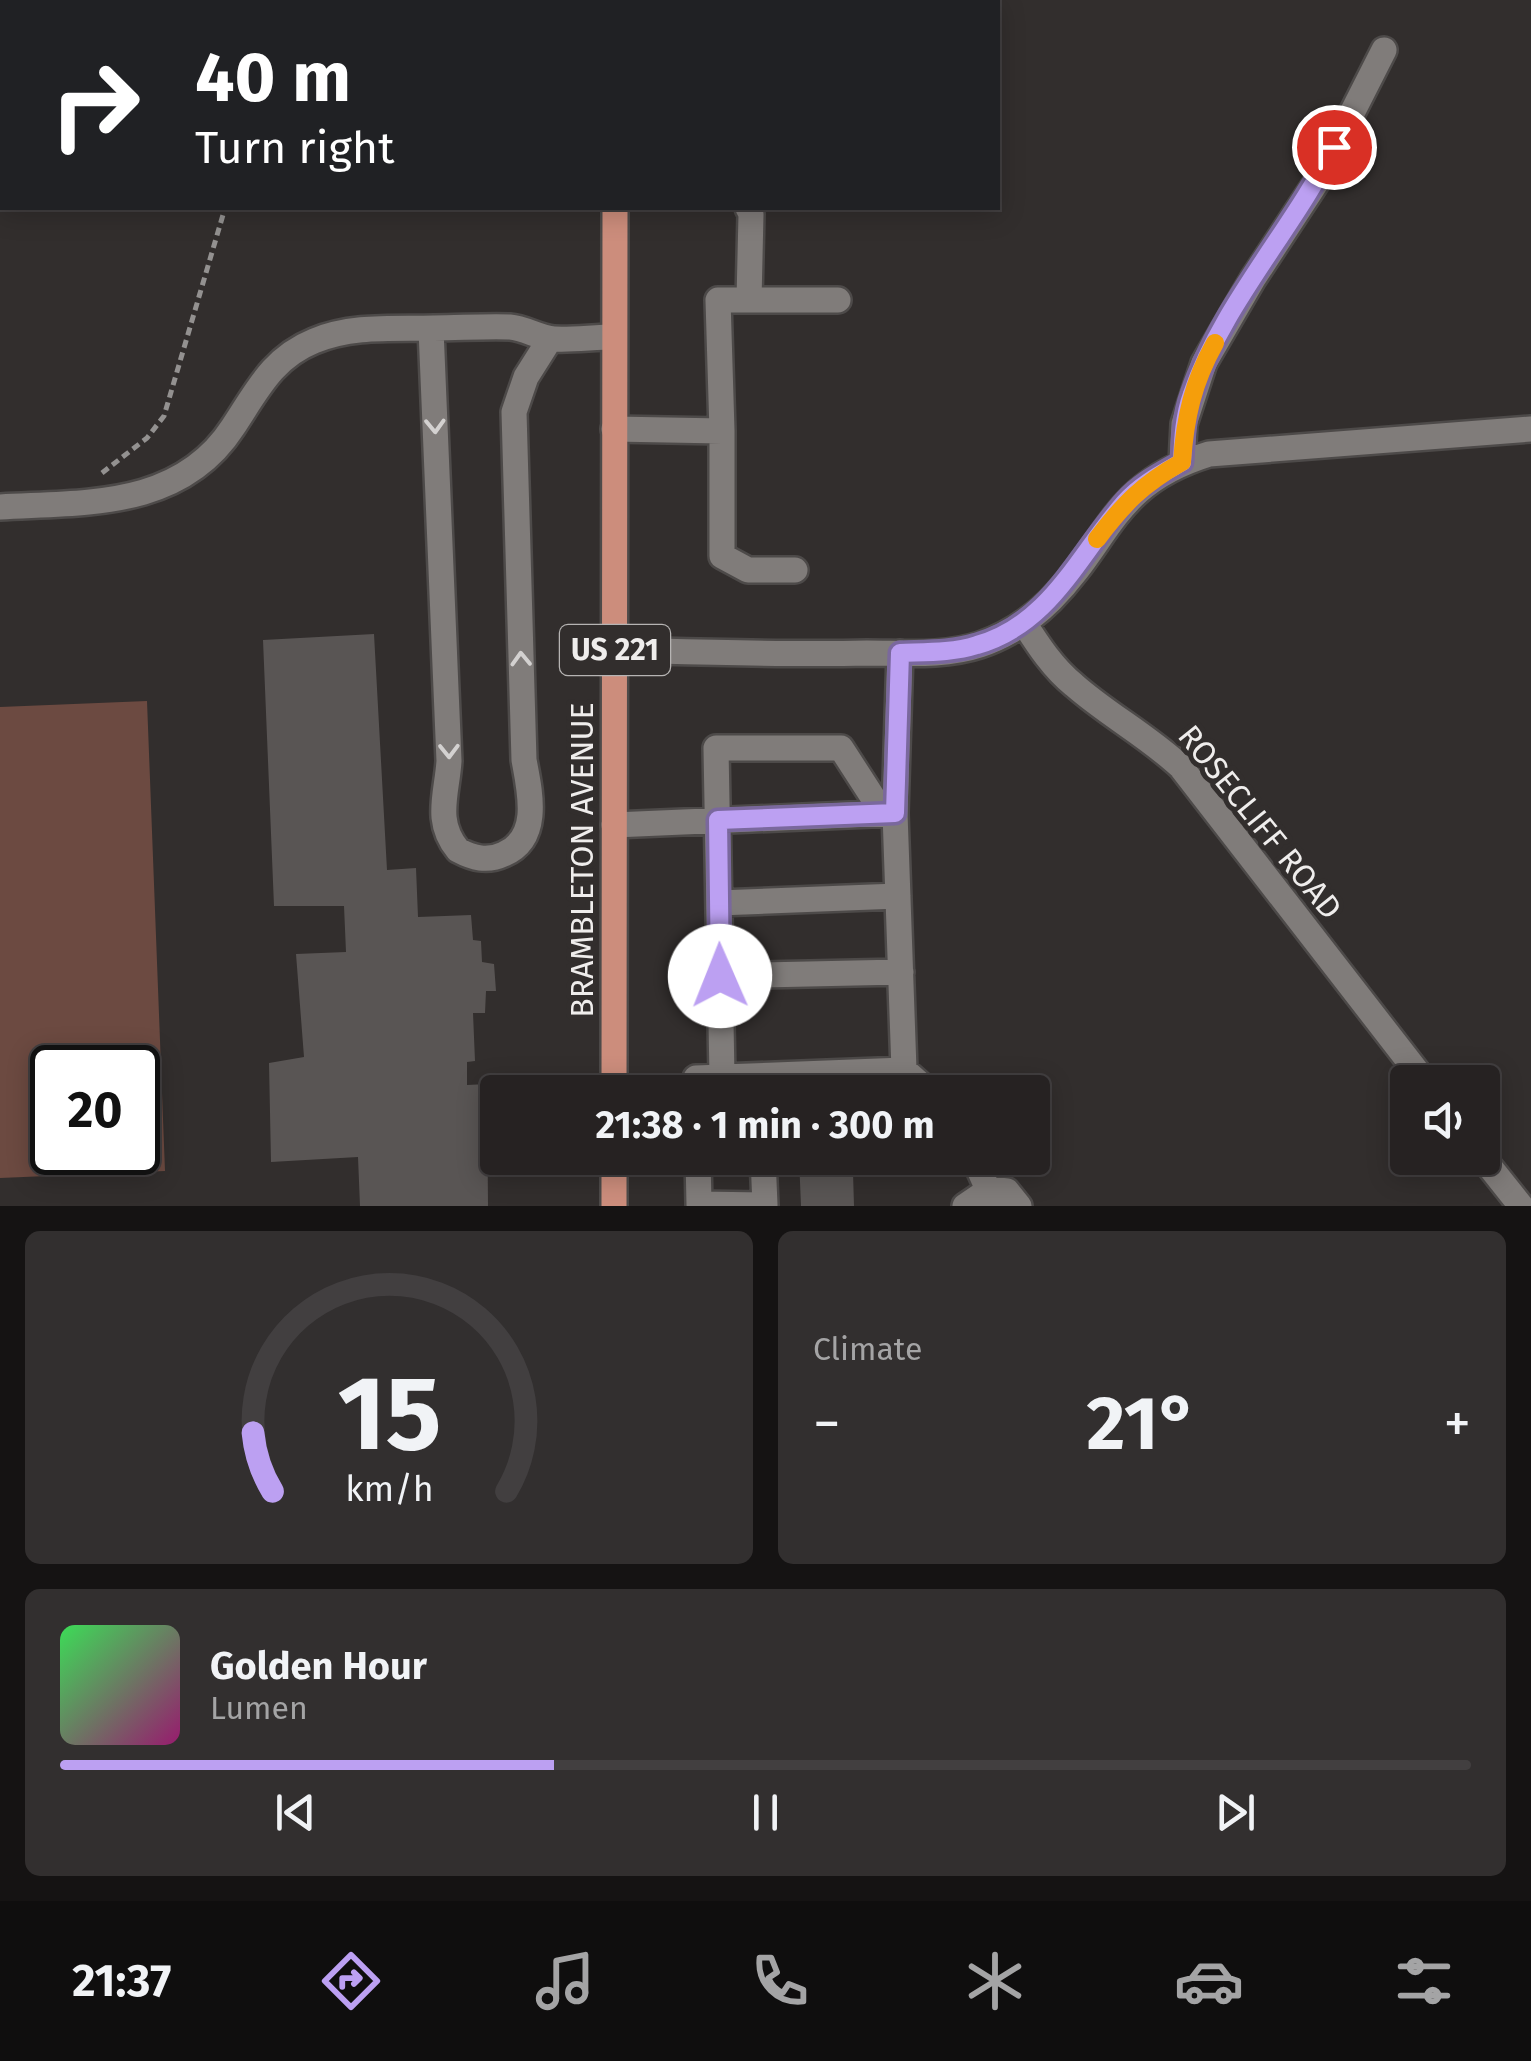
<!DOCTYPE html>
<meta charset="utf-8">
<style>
:root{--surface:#262222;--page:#322f2f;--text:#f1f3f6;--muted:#a4a4a5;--line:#423f40;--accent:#bca0f2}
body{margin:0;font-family:"Fira Sans",sans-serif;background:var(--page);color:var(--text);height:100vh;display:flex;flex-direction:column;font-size:38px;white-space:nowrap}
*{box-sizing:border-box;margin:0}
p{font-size:32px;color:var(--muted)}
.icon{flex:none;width:55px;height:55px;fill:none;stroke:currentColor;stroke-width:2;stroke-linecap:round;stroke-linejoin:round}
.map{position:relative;height:1206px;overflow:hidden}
.side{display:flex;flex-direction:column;gap:25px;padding:25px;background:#151313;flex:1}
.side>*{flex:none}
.guide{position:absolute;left:0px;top:0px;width:1000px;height:210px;box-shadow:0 5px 25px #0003,0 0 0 2px var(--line);background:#202124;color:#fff;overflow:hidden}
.controls{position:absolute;left:1390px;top:1065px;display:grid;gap:20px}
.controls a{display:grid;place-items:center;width:110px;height:110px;border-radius:10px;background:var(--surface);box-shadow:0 5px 25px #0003,0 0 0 2px var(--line);font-size:50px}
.speed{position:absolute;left:30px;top:1045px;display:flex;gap:20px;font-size:50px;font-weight:700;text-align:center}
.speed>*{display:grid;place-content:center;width:130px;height:130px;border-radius:50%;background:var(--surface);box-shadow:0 5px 25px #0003,0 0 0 2px var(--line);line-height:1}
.speed .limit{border:5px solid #111;border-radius:15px;background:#fff;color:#111}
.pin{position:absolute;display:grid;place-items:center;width:85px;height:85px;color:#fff;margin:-42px;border:5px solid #fff;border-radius:50%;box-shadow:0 2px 10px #0007}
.me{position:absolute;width:110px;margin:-55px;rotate:359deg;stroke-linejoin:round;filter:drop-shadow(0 0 8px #0008)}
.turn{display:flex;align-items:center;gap:35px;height:210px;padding:0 30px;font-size:45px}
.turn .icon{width:130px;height:130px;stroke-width:2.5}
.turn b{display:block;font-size:70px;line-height:85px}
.big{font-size:75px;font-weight:700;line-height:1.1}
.side .tile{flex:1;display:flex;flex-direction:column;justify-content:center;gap:15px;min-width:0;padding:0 35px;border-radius:15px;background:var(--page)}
.side .dial{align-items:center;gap:0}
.dial svg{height:260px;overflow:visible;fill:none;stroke:var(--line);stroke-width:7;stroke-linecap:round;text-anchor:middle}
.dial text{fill:var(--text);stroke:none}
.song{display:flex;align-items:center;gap:30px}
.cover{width:120px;height:120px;border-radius:15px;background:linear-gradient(135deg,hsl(130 70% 55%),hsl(320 70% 35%))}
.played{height:10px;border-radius:5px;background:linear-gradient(90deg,var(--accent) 35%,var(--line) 35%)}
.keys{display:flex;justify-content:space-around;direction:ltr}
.heat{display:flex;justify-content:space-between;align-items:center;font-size:55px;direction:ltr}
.side .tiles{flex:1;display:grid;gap:25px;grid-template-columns:1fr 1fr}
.tile:last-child{grid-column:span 2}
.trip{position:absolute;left:480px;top:1075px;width:570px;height:100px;border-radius:10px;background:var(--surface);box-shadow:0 5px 25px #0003,0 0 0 2px var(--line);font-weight:700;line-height:100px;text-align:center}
.tab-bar{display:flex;height:160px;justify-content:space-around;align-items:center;background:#0f0e0e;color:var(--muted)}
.tab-bar .icon{width:70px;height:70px}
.tab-bar .current{color:var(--accent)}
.tab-bar b{font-size:45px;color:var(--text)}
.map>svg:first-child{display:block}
.green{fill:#6c4a41;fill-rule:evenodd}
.building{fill:#595554}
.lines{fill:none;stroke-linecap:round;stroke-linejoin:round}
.minor-casing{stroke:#4d4a49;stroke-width:30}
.major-casing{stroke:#4d4a49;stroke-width:30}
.path{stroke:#939190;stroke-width:5;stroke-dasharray:8 5;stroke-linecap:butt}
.minor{stroke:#807c7a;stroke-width:25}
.major{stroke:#cc8d7c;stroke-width:25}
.oneway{stroke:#d3d1d0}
.route-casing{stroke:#7a689d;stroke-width:25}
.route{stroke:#bca0f2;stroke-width:18}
.slow{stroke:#f59e0b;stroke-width:18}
.labels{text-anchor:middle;stroke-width:10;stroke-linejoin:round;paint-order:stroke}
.shield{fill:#322e2d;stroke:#b6b4b3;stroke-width:2.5}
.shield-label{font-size:30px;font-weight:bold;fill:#efedec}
.street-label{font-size:32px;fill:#efedec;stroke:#322e2d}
</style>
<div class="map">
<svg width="1531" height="1206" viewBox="0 0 1531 1206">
<rect width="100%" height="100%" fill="#322e2d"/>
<path class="green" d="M 147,701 L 165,1171 L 0,1178 L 0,707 ZM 52,1068 L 138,1068 L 138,1152 L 52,1152 Z"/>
<path class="building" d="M 374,634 L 387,870 L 416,868 L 418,917 L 471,915 L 473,940 L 481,941 L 482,962 L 494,964 L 496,991 L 486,991 L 485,1013 L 473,1013 L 475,1061 L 467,1062 L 467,1085 L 487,1084 L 488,1206 L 360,1206 L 358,1157 L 271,1162 L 269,1063 L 304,1057 L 296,954 L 346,952 L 344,906 L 274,906 L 263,640 Z
M 799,1158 L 923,1158 L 924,1169 L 853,1172 L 854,1206 L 801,1206 Z"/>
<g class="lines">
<g class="minor-casing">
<path id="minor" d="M 270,2 L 270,0
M 0,77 L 2,78
M 748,208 L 751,214 L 749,300
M 431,329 L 449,761 C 447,794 434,821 458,850 C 473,858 487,862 504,854 C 541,838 530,792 524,760 L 514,412 L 526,377 L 550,339
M 614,429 L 722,431 L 722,556 L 748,570 L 795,570
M 722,431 L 718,300 L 838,300
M 1182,462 L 1184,424 L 1204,363 L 1253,279 L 1318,180 L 1384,50
M 0,507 C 85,502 180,509 233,427 C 257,391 272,358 314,341 C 352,325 394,329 434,328 C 459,328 485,326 510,327 C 525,328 539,338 554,339 C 574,340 594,337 614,337
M 1024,623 C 1038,645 1053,668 1074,685 C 1108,715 1148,736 1181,767 L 1425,1082
M 615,650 C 699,652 782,655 867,653 C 904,653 944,657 980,645 C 1006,636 1031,620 1051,600 C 1112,538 1112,484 1209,454 L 1531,429
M 883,813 L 841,748 L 716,748 L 722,1077 L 904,1070 L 895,813
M 614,825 L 895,813 L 900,653
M 719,903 L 898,896
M 720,976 L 901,972
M 904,1070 L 929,1092
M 696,1092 L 696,1078 L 722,1077
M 1482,1157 L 1521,1206
M 698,1158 L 699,1204 L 765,1205 L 763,1158
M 974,1158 L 994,1203
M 965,1206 L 990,1189 L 1007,1191 L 1019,1206"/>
</g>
<g class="major-casing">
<path id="major" d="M 617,2 L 617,0
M 614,1092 L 615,208
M 614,1206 L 614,1158"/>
</g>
<path class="path" d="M 102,473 L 147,438 L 164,416 L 225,208"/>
<use href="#minor" class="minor"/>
<use href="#major" class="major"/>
</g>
<defs><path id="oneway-chevron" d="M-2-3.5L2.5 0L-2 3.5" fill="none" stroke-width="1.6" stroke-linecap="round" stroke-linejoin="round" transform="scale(2.5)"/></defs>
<g class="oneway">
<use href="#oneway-chevron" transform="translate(435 426) rotate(88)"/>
<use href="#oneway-chevron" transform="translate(521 659) rotate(-92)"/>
<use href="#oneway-chevron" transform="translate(449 751) rotate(89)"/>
</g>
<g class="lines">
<g class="route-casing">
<path id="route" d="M 720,976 L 718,820 L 895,813 L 900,653 C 926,652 952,653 977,645 C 1051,624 1078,555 1125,502 C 1141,484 1161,474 1182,462 C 1183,439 1184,416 1192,394 C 1221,307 1293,229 1334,147"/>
</g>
<use href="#route" class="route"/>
<path class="slow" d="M 1097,539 C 1124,503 1143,484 1182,462 C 1185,418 1193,382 1215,343"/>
</g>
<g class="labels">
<rect class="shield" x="560" y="625" width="110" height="50" rx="8"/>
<g class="shield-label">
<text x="615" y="660">US 221</text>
</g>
<g class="street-label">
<text transform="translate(1260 822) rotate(51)" y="11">ROSECLIFF ROAD</text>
<text transform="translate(582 860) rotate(-90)" y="11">BRAMBLETON AVENUE</text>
</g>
</g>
</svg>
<div class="controls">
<a><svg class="icon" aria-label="sound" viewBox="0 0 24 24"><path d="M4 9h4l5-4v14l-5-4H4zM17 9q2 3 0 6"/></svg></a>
</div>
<div class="speed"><div class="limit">20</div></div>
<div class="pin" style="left:1334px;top:147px;background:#d93025"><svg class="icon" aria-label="arrive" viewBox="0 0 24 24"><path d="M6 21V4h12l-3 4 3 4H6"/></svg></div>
<svg class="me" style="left:720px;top:976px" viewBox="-20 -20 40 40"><circle r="19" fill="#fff"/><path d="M0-13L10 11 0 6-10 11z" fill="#bca0f2"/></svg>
<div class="trip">21:38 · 1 min · 300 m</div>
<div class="guide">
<div class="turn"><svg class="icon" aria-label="right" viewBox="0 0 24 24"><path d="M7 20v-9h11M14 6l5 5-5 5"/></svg><div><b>40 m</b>Turn right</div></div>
</div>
</div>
<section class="side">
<div class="tiles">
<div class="tile dial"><svg viewBox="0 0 100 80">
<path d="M14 69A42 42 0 1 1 86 69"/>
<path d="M14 69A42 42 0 0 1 8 51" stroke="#bca0f2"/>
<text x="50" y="56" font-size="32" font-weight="700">15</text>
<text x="50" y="72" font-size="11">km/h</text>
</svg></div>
<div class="tile"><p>Climate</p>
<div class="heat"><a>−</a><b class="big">21°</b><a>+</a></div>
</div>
<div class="tile">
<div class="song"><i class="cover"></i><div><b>Golden Hour</b><p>Lumen</p></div></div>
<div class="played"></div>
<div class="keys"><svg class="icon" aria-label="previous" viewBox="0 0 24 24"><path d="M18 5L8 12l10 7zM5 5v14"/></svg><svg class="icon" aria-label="pause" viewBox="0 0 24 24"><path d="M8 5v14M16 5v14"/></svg><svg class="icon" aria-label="next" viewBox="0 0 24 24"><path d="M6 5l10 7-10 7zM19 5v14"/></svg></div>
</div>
</div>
</section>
<nav class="tab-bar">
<b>21:37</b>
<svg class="icon current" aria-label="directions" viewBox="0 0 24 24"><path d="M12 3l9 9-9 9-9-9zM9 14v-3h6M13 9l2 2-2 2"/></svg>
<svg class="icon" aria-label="music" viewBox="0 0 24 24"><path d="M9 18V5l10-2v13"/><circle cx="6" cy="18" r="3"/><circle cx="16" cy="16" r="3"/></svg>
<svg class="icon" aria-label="phone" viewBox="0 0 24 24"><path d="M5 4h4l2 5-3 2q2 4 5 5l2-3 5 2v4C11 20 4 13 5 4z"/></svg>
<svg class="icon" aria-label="climate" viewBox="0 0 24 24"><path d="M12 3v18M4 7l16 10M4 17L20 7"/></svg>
<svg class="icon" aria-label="car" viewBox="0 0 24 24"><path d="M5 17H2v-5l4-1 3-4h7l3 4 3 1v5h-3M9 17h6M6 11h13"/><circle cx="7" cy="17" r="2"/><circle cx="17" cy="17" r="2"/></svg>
<svg class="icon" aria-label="filters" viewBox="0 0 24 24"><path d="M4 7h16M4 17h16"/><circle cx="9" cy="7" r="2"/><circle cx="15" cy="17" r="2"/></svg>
</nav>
